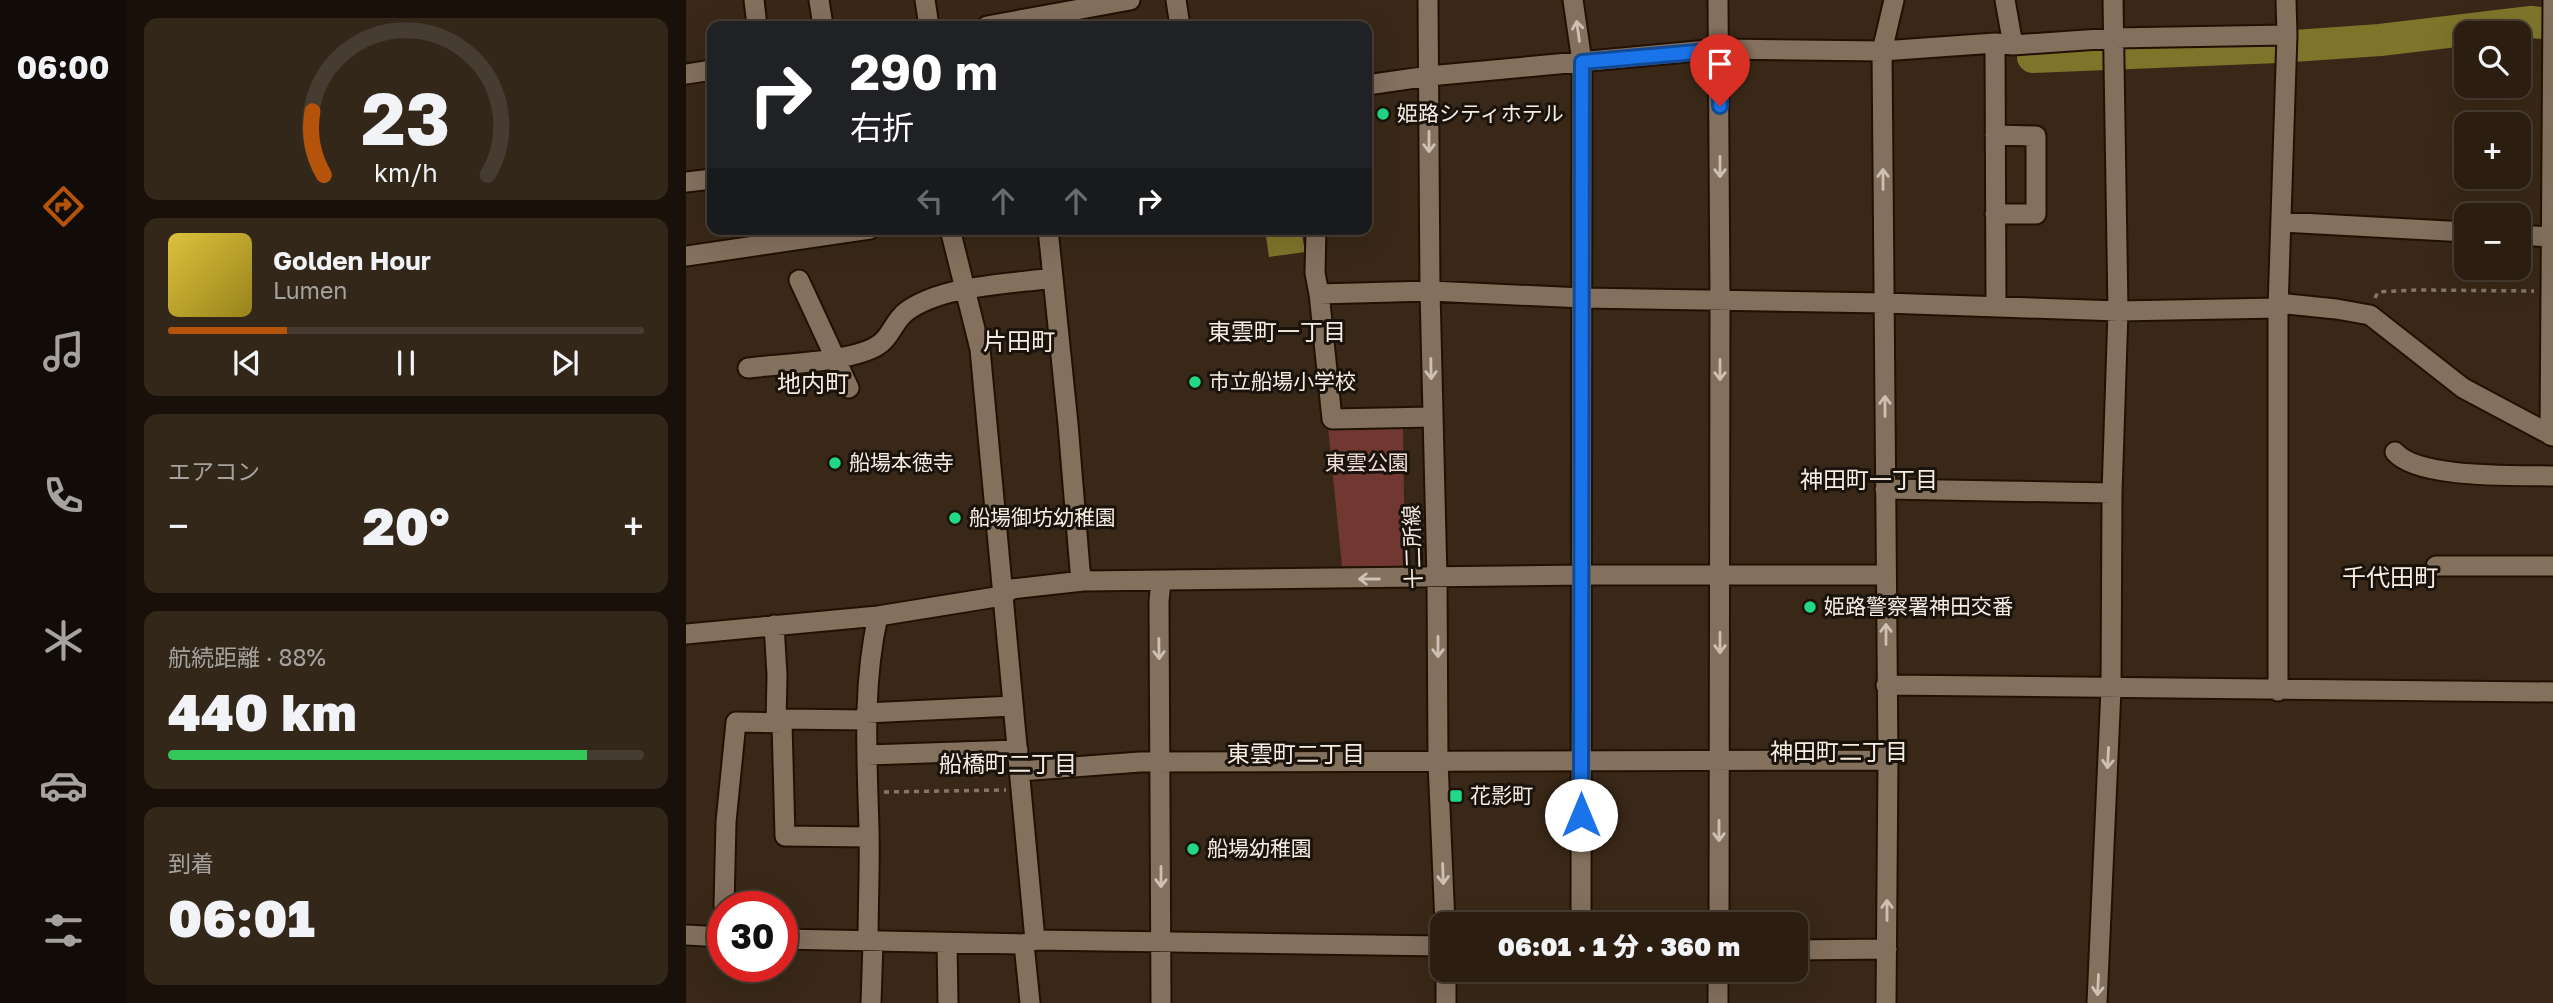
<!DOCTYPE html>
<html lang="ja">
<meta charset="utf-8">
<style>
:root{--surface:#2b1e11;--page:#33271a;--text:#f1f3f6;--muted:#a6a29f;--line:#473c31;--accent:#b45309}
body{margin:0;font-family:"Golos Text","Noto Sans JP",sans-serif;background:var(--page);color:var(--text);height:100vh;display:flex;flex-direction:column;font-size:26px;white-space:nowrap}
*{box-sizing:border-box;margin:0}
p{font-size:23px;color:var(--muted)}
.icon{flex:none;width:38px;height:38px;fill:none;stroke:currentColor;stroke-width:2;stroke-linecap:round;stroke-linejoin:round}
.map{position:relative;flex:1;overflow:hidden}
.side{display:flex;flex-direction:column;gap:18px;padding:18px;background:#181009;width:560px}
.side>*{flex:none}
.top-card{position:absolute;left:21px;top:21px;width:665px;height:214px;border-radius:14px;box-shadow:0 7px 28px #0002,0 0 0 2px var(--line);background:#202124;color:#fff;overflow:hidden}
.fabs{position:absolute;left:1768px;top:21px;display:grid;gap:14px}
.fabs a{display:grid;place-items:center;width:77px;height:77px;border-radius:14px;background:var(--surface);box-shadow:0 7px 28px #0002,0 0 0 2px var(--line);font-size:35px}
.speed{position:absolute;left:21px;top:891px;display:flex;gap:14px;font-size:35px;font-weight:700;text-align:center}
.speed>*{display:grid;place-content:center;width:91px;height:91px;border-radius:50%;background:var(--surface);box-shadow:0 7px 28px #0002,0 0 0 2px var(--line);line-height:1}
.speed .limit{border:10px solid #d22;background:#fff;color:#111}
.pin{position:absolute;display:grid;place-items:center;width:60px;height:60px;color:#fff;margin:-72px -30px;border-radius:50% 50% 50% 0;rotate:-45deg;box-shadow:0 0 7px #0007}
.pin .icon{rotate:45deg}
.me{position:absolute;width:77px;margin:-38px;rotate:0deg;stroke-linejoin:round;filter:drop-shadow(0 0 5px #0008)}
.turn{display:flex;align-items:center;gap:24px;height:147px;padding:0 28px;font-size:32px}
.turn .icon{width:91px;height:91px;stroke-width:2.5}
.turn b{display:block;font-size:49px;line-height:60px}
.lanes{display:flex;align-items:center;height:66px;padding:0 28px;background:#0003;justify-content:center;gap:35px;direction:ltr}
.lanes .off{opacity:.35}
.big{font-size:52px;font-weight:800;line-height:1.1}
.side .tile{flex:1;display:flex;flex-direction:column;justify-content:center;gap:10px;min-width:0;padding:0 24px;border-radius:14px;background:var(--page)}
.side .dial{align-items:center;gap:0}
.dial svg{height:182px;overflow:visible;fill:none;stroke:var(--line);stroke-width:7;stroke-linecap:round;text-anchor:middle}
.dial text{fill:var(--text);stroke:none}
.song{display:flex;align-items:center;gap:21px}
.cover{width:84px;height:84px;border-radius:10px;background:linear-gradient(135deg,hsl(50 70% 55%),hsl(50 70% 35%))}
.played{height:7px;border-radius:4px;background:linear-gradient(90deg,var(--accent) 25%,var(--line) 25%)}
.keys{display:flex;justify-content:space-around;direction:ltr}
.heat{display:flex;justify-content:space-between;align-items:center;font-size:38px;direction:ltr}
.charge{height:10px;border-radius:5px;background:linear-gradient(90deg,#34c759 88%,var(--line) 0)}
.trip{position:absolute;left:744px;top:912px;width:378px;height:70px;border-radius:14px;background:var(--surface);box-shadow:0 7px 28px #0002,0 0 0 2px var(--line);font-weight:800;line-height:70px;text-align:center}
main{display:flex;flex:1;min-height:0}
.dock{display:flex;flex-direction:column;width:126px;justify-content:space-around;align-items:center;background:#110c07;color:var(--muted)}
.dock .icon{width:49px;height:49px}
.dock .on{color:var(--accent)}
.dock b{font-size:32px;color:var(--text)}
.map>svg:first-child{display:block}
.green{fill:#703830}
.water{fill:#7e752b}
.lines{fill:none;stroke-linecap:round;stroke-linejoin:round}
.river{stroke:#7e752b;stroke-width:32}
.minor-casing{stroke:#201102;stroke-width:23}
.path{stroke:#847566;stroke-width:3.5;stroke-dasharray:5 5;stroke-linecap:butt}
.minor{stroke:#83705d;stroke-width:19}
.oneway{stroke:#cec1b3}
.route-casing{stroke:#114b97;stroke-width:18}
.route{stroke:#1a73e8;stroke-width:12}
.poi-dot{fill:#22d887;stroke:#1a130c;stroke-width:2.5}
.labels{text-anchor:middle;stroke-width:6;stroke-linejoin:round;paint-order:stroke}
.poi-label{font-size:21px;fill:#f7ece1;stroke:#1a130c;text-anchor:start}
.park-label{font-size:21px;fill:#f1dbd7;stroke:#1a130c}
.street-label{font-size:21px;fill:#f7ece1;stroke:#1a130c}
.neighbourhood-label{font-size:23px;fill:#f7ece1;stroke:#1a130c}
.quarter-label{font-size:24px;fill:#f7ece1;stroke:#1a130c}
</style>
<main>
<nav class="dock">
<b>06:00</b>
<svg class="icon on" aria-label="directions" viewBox="0 0 24 24"><path d="M12 3l9 9-9 9-9-9zM9 14v-3h6M13 9l2 2-2 2"/></svg>
<svg class="icon" aria-label="music" viewBox="0 0 24 24"><path d="M9 18V5l10-2v13"/><circle cx="6" cy="18" r="3"/><circle cx="16" cy="16" r="3"/></svg>
<svg class="icon" aria-label="phone" viewBox="0 0 24 24"><path d="M5 4h4l2 5-3 2q2 4 5 5l2-3 5 2v4C11 20 4 13 5 4z"/></svg>
<svg class="icon" aria-label="climate" viewBox="0 0 24 24"><path d="M12 3v18M4 7l16 10M4 17L20 7"/></svg>
<svg class="icon" aria-label="car" viewBox="0 0 24 24"><path d="M5 17H2v-5l4-1 3-4h7l3 4 3 1v5h-3M9 17h6M6 11h13"/><circle cx="7" cy="17" r="2"/><circle cx="17" cy="17" r="2"/></svg>
<svg class="icon" aria-label="filters" viewBox="0 0 24 24"><path d="M4 7h16M4 17h16"/><circle cx="9" cy="7" r="2"/><circle cx="15" cy="17" r="2"/></svg>
</nav>
<section class="side">
<div class="tile dial"><svg viewBox="0 0 100 80">
<path d="M14 69A42 42 0 1 1 86 69"/>
<path d="M14 69A42 42 0 0 1 9 41" stroke="#b45309"/>
<text x="50" y="56" font-size="32" font-weight="700">23</text>
<text x="50" y="72" font-size="11">km/h</text>
</svg></div>
<div class="tile">
<div class="song"><i class="cover"></i><div><b>Golden Hour</b><p>Lumen</p></div></div>
<div class="played"></div>
<div class="keys"><svg class="icon" aria-label="previous" viewBox="0 0 24 24"><path d="M18 5L8 12l10 7zM5 5v14"/></svg><svg class="icon" aria-label="pause" viewBox="0 0 24 24"><path d="M8 5v14M16 5v14"/></svg><svg class="icon" aria-label="next" viewBox="0 0 24 24"><path d="M6 5l10 7-10 7zM19 5v14"/></svg></div>
</div>
<div class="tile"><p>エアコン</p>
<div class="heat"><a>−</a><b class="big">20°</b><a>+</a></div>
</div>
<div class="tile"><p>航続距離 · 88%</p><b class="big">440 km</b><div class="charge"></div></div>
<div class="tile"><p>到着</p><b class="big">06:01</b></div>
</section>
<div class="map">
<svg width="1867" height="1003" viewBox="0 0 1867 1003">
<rect width="100%" height="100%" fill="#392817"/>
<path class="green" d="M 717,426 L 719,568 L 656,566 L 642,427 Z"/>
<path class="water" d="M 579,229 L 615,229 L 619,252 L 583,257 Z"/>
<g class="lines">
<path class="river" d="M 1347,57 L 1592,47 L 1694,40 L 1845,22 L 1867,24"/>
<g class="minor-casing">
<path id="minor" d="M 68,0 L 71,26
M 133,0 L 137,26
M 239,0 L 243,26
M 490,0 L 494,26
M 742,0 L 744,291 L 751,579 L 752,762 L 759,924
M 887,0 L 896,62 L 895,924
M 1032,0 L 1034,301 L 1033,924
M 1319,0 L 1327,45
M 301,26 L 444,0
M 1309,43 L 1310,307
M 0,74 L 26,70
M 681,85 L 743,76 L 1033,49 L 1196,51 L 1309,43 L 1327,45 L 1428,38 L 1601,35
M 1309,135 L 1350,136 L 1350,214 L 1309,214
M 0,182 L 26,179
M 1596,222 L 1780,232
M 264,229 L 294,349 L 349,940
M 362,229 L 382,424 L 394,570 L 397,581
M 630,229 L 629,273 L 633,294 L 744,291 L 897,298 L 1198,303 L 1432,311 L 1592,308 L 1601,304 L 1650,309 L 1684,315 L 1777,388 L 1867,436
M 1832,235 L 1864,237
M 0,256 L 184,229
M 113,280 L 163,388
M 633,293 L 646,419 L 746,417
M 62,368 C 94,364 162,362 189,347 C 205,339 207,321 221,311 C 257,285 324,284 367,278
M 1864,435 L 1867,0
M 1709,452 C 1732,479 1830,475 1867,476
M 1199,489 L 1426,493
M 1750,566 L 1867,566
M 88,625 L 91,675 L 90,723
M 0,634 L 192,616 L 316,596 L 326,589 L 397,581 L 896,575 L 1200,575
M 1200,685 L 1867,692
M 1592,691 L 1592,308 L 1601,35 L 1600,0
M 180,713 L 327,706
M 96,723 L 99,836 L 183,837
M 181,755 L 332,750
M 334,771 L 454,762 L 1202,760
M 38,906 L 40,822 L 50,722 L 96,723 L 98,719 L 180,720
M 0,935 L 37,937
M 96,939 L 338,944 L 349,940 L 756,946
M 182,942 C 182,904 184,867 183,829 C 181,758 176,686 192,616
M 261,943 L 262,1003
M 338,944 L 344,1003
M 1110,950 L 1201,949
M 760,970 L 760,1003
M 185,1003 L 187,942
M 475,1003 L 473,601 L 475,581
M 1032,1003 L 1032,970
M 1200,1003 L 1202,760 L 1196,51 L 1208,0
M 1411,1003 L 1425,689 L 1426,493 L 1432,311 L 1427,0"/>
</g>
<path class="path" d="M 1689,298 L 1692,292 L 1732,290 L 1848,291
M 198,792 L 320,790"/>
<use href="#minor" class="minor"/>
</g>
<defs><path id="oneway-shaft" d="M-6 0H5M1.5-3L5.5 0L1.5 3" fill="none" stroke-width="1.6" stroke-linecap="round" stroke-linejoin="round" transform="scale(1.75)"/></defs>
<g class="oneway">
<use href="#oneway-shaft" transform="translate(892 31) rotate(-98)"/>
<use href="#oneway-shaft" transform="translate(743 142) rotate(90)"/>
<use href="#oneway-shaft" transform="translate(1034 167) rotate(90)"/>
<use href="#oneway-shaft" transform="translate(1197 179) rotate(-90)"/>
<use href="#oneway-shaft" transform="translate(745 369) rotate(89)"/>
<use href="#oneway-shaft" transform="translate(1034 370) rotate(90)"/>
<use href="#oneway-shaft" transform="translate(1199 406) rotate(-90)"/>
<use href="#oneway-shaft" transform="translate(683 579) rotate(180)"/>
<use href="#oneway-shaft" transform="translate(1200 634) rotate(-90)"/>
<use href="#oneway-shaft" transform="translate(1034 643) rotate(90)"/>
<use href="#oneway-shaft" transform="translate(752 647) rotate(90)"/>
<use href="#oneway-shaft" transform="translate(473 649) rotate(89)"/>
<use href="#oneway-shaft" transform="translate(1422 758) rotate(93)"/>
<use href="#oneway-shaft" transform="translate(1033 831) rotate(90)"/>
<use href="#oneway-shaft" transform="translate(757 874) rotate(88)"/>
<use href="#oneway-shaft" transform="translate(475 877) rotate(90)"/>
<use href="#oneway-shaft" transform="translate(1201 910) rotate(-90)"/>
<use href="#oneway-shaft" transform="translate(1412 985) rotate(93)"/>
</g>
<g class="lines">
<g class="route-casing">
<path id="route" d="M 895,815 L 896,62 L 1033,50 L 1034,106"/>
</g>
<use href="#route" class="route"/>
</g>
<g class="poi-dot">
<circle cx="697" cy="114" r="7"/>
<circle cx="509" cy="382" r="7"/>
<circle cx="149" cy="463" r="7"/>
<circle cx="269" cy="518" r="7"/>
<circle cx="1124" cy="607" r="7"/>
<rect x="763" y="789" width="14" height="14" rx="3.5"/>
<circle cx="507" cy="849" r="7"/>
</g>
<g class="labels">
<g class="poi-label">
<text x="711" y="121">姫路シティホテル</text>
<text x="523" y="389">市立船場小学校</text>
<text x="163" y="470">船場本徳寺</text>
<text x="283" y="525">船場御坊幼稚園</text>
<text x="1138" y="614">姫路警察署神田交番</text>
<text x="784" y="803">花影町</text>
<text x="521" y="856">船場幼稚園</text>
</g>
<g class="park-label">
<text x="681" y="470">東雲公園</text>
</g>
<g class="street-label">
<text transform="translate(727 547) rotate(-92)" y="7">十二所線</text>
</g>
<g class="neighbourhood-label">
<text x="591" y="340">東雲町一丁目</text>
<text x="1183" y="488">神田町一丁目</text>
<text x="1153" y="760">神田町二丁目</text>
<text x="610" y="762">東雲町二丁目</text>
<text x="322" y="772">船橋町二丁目</text>
</g>
<g class="quarter-label">
<text x="333" y="350">片田町</text>
<text x="127" y="392">地内町</text>
<text x="1704" y="586">千代田町</text>
</g>
</g>
</svg>
<div class="fabs">
<a><svg class="icon" aria-label="search" viewBox="0 0 24 24"><circle cx="10" cy="10" r="6"/><path d="M15 15l6 6"/></svg></a>
<a>+</a>
<a>−</a>
</div>
<div class="speed"><div class="limit">30</div></div>
<div class="pin" style="left:1034px;top:106px;background:#d93025"><svg class="icon" aria-label="arrive" viewBox="0 0 24 24"><path d="M6 21V4h12l-3 4 3 4H6"/></svg></div>
<svg class="me" style="left:895px;top:815px" viewBox="-20 -20 40 40"><circle r="19" fill="#fff"/><path d="M0-13L10 11 0 6-10 11z" fill="#1a73e8"/></svg>
<div class="trip">06:01 · 1 分 · 360 m</div>
<div class="top-card">
<div class="turn"><svg class="icon" aria-label="right" viewBox="0 0 24 24"><path d="M7 20v-9h11M14 6l5 5-5 5"/></svg><div><b>290 m</b>右折</div></div>
<div class="lanes"><svg class="icon off" aria-label="left" viewBox="0 0 24 24"><path d="M17 20v-9H6M10 6l-5 5 5 5"/></svg><svg class="icon off" aria-label="ahead" viewBox="0 0 24 24"><path d="M12 20V5M6 11l6-6 6 6"/></svg><svg class="icon off" aria-label="ahead" viewBox="0 0 24 24"><path d="M12 20V5M6 11l6-6 6 6"/></svg><svg class="icon" aria-label="right" viewBox="0 0 24 24"><path d="M7 20v-9h11M14 6l5 5-5 5"/></svg></div>
</div>
</div>
</main>
